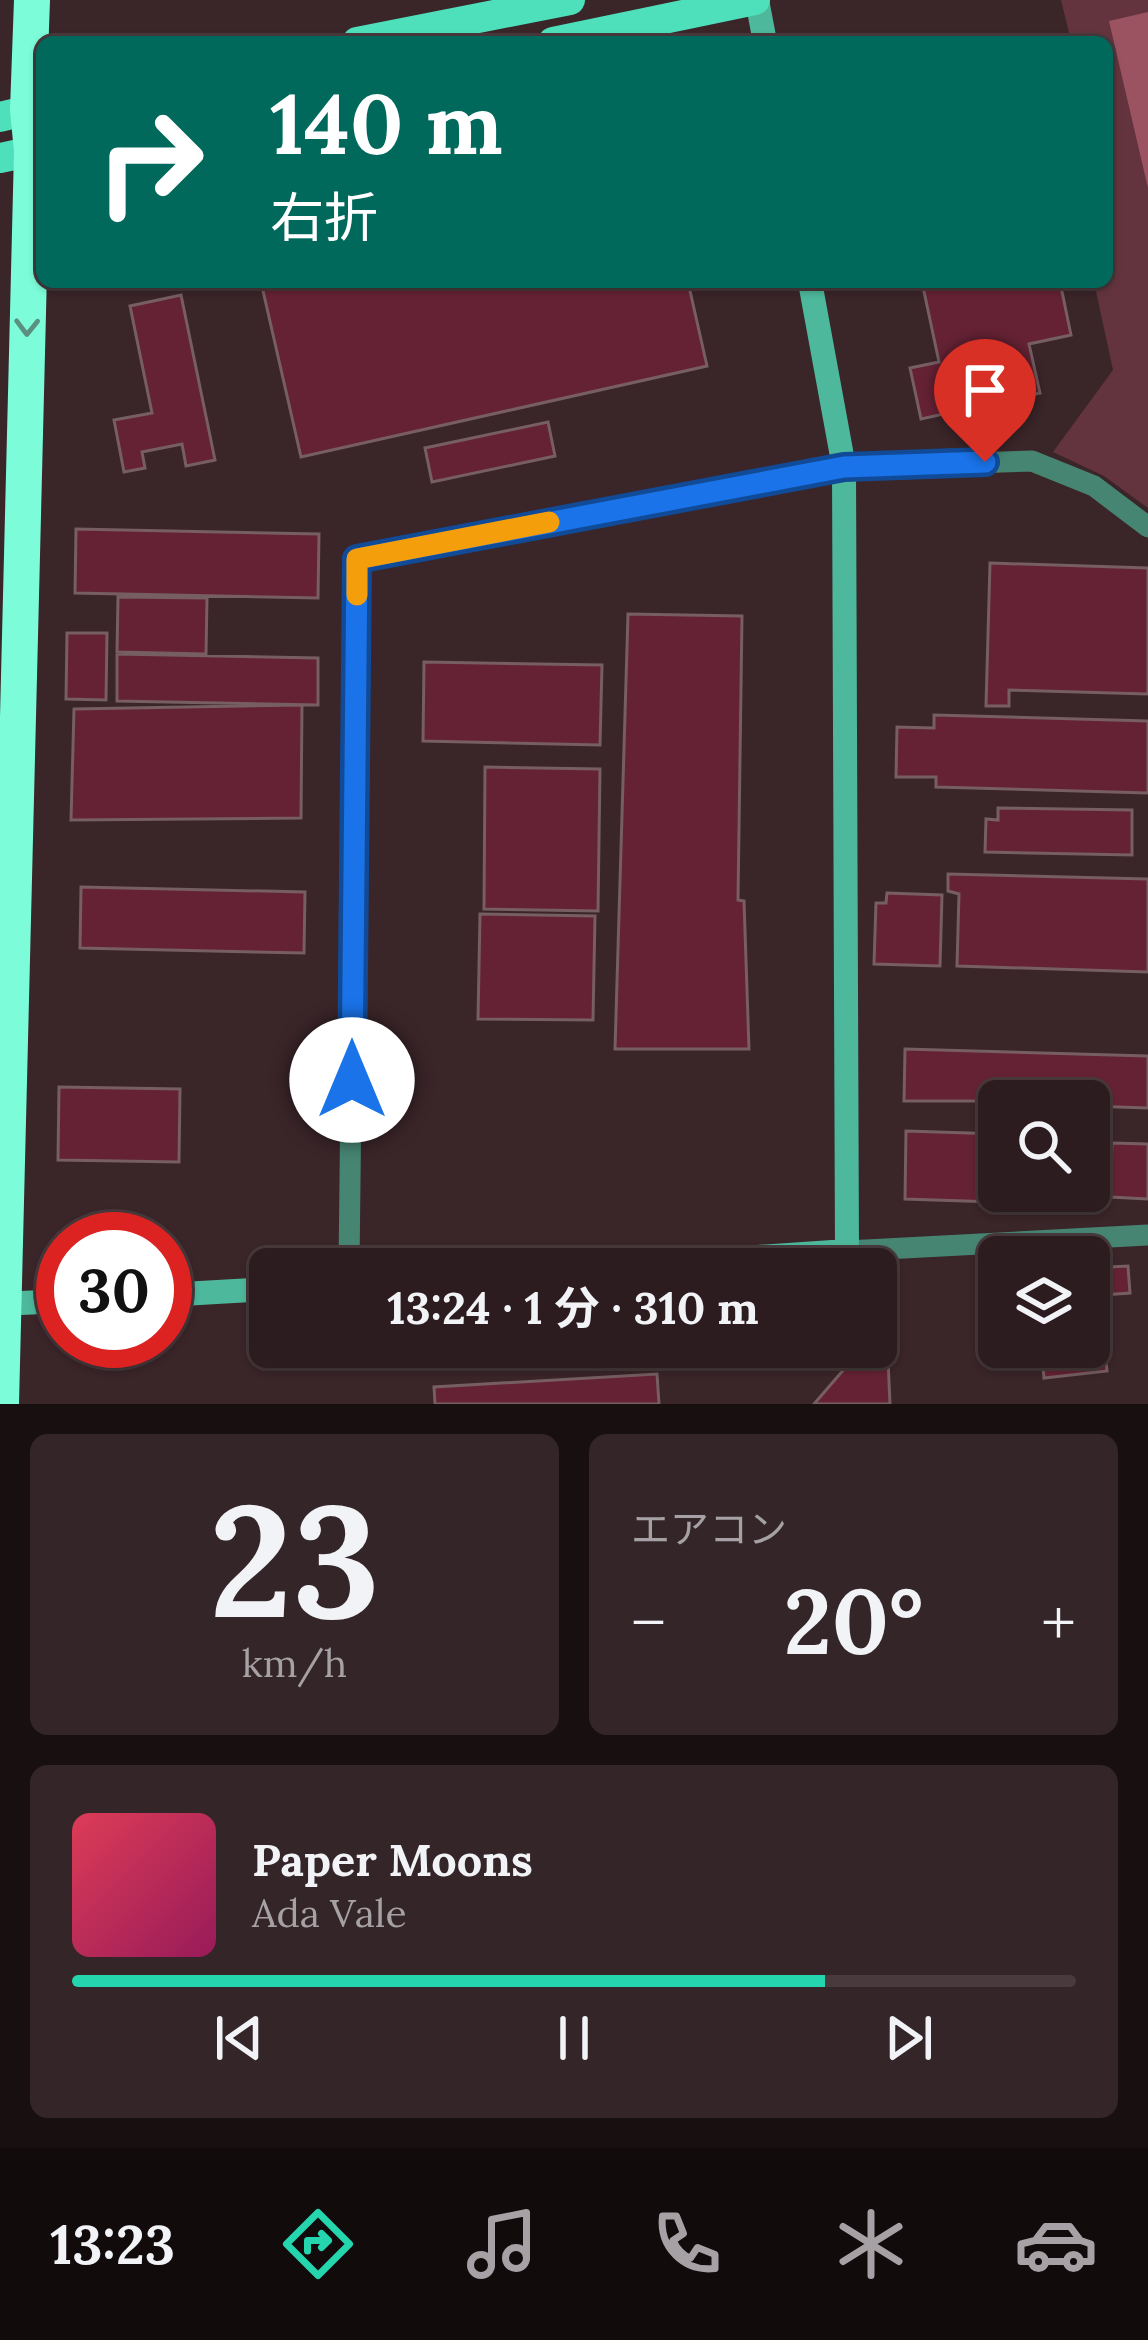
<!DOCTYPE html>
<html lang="ja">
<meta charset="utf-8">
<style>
:root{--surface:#2c1c1f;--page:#342528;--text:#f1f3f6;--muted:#a6a1a4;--line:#483a3d;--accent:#24d5ae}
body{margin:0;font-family:Lora,"Noto Sans JP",serif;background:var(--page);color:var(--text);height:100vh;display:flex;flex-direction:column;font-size:45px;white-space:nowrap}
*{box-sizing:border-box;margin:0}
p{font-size:39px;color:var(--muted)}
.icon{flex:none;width:66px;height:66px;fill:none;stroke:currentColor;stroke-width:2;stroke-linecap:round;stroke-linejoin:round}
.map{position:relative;height:1404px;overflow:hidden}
.drawer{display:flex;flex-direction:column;gap:30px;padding:30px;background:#180f11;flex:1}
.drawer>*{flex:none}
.banner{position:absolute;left:36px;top:36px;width:1077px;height:252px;border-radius:18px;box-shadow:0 3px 9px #0004,0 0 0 3px var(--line);background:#00695c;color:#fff;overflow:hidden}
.buttons{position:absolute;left:978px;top:1080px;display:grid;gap:24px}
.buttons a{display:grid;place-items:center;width:132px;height:132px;border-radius:18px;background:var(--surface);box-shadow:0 3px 9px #0004,0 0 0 3px var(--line);font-size:60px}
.speed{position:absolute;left:36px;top:1212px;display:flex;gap:24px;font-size:60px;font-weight:700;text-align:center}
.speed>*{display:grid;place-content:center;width:156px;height:156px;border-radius:50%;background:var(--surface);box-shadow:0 3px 9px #0004,0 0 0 3px var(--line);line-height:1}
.speed .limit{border:18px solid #d22;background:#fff;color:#111}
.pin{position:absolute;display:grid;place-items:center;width:102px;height:102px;color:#fff;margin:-123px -51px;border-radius:50% 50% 50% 0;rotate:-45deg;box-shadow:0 0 12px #0007}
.pin .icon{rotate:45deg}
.me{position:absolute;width:132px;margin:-66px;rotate:0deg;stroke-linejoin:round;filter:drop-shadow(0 0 9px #0008)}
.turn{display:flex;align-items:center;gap:42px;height:252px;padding:0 36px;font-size:54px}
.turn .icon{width:156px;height:156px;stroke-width:2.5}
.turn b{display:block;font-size:84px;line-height:102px}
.big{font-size:90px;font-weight:700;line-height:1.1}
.drawer .tile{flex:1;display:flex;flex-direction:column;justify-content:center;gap:18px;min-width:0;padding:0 42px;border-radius:18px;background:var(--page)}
.drawer .dial{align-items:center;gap:0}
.dial b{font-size:156px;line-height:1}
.song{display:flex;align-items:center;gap:36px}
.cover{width:144px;height:144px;border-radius:18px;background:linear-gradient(135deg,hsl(350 70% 55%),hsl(330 70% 35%))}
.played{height:12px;border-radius:6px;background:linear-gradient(90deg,var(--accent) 75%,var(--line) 75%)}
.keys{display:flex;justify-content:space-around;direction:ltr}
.heat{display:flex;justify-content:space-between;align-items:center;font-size:66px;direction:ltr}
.drawer .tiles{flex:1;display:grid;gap:30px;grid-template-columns:1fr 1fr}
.tile:last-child{grid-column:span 2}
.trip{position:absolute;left:249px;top:1248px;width:648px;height:120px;border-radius:18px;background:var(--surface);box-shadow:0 3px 9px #0004,0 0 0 3px var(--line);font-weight:700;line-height:120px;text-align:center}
.dock{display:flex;height:192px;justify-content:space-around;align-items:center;background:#120b0c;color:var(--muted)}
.dock .icon{width:84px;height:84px}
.dock .selected{color:var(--accent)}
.dock b{font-size:54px;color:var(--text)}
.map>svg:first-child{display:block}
.green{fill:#64343e}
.water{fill:#9b5362}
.building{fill:#652234;stroke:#765e62;stroke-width:3}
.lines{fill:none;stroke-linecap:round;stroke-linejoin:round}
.street{stroke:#478573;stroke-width:21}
.secondary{stroke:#4db89b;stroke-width:24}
.primary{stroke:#4edfbb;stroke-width:30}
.highway{stroke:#7cfcd9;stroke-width:36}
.oneway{stroke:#5b9081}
.route-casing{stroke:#114b97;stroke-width:30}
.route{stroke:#1a73e8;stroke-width:21}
.slow{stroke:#f59e0b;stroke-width:21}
</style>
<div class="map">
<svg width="1148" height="1404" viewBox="0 0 1148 1404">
<rect width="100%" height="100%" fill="#3a2529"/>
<path class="green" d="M 1061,0 L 1148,0 L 1148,508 L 1104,476 L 1053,452 L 1113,370 L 1094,282 L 1107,282 L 1107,42 L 1041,42 L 1069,33 Z"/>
<path class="water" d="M 1148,12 L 1148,188 L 1109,21 Z"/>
<path class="building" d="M 261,282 L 688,282 L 707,366 L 301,457 Z
M 922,282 L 1060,282 L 1071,335 L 1029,344 L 1040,393 L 921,419 L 910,368 L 939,362 Z
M 181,295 L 215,460 L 186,466 L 182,444 L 142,452 L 145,468 L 124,472 L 114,420 L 152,413 L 130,306 Z
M 548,422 L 555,456 L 432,482 L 425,448 Z
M 76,529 L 319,534 L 318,598 L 75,593 Z
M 990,563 L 1148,568 L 1148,694 L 1009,690 L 1009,706 L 986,706 Z
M 118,597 L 207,598 L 206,654 L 117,652 Z
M 628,614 L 742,616 L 738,900 L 744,901 L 749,1049 L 615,1049 Z
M 67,633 L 107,633 L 106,700 L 66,699 Z
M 117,654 L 318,658 L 318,705 L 117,701 Z
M 424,662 L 602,665 L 600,745 L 423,741 Z
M 302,705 L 301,818 L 71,820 L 74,709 Z
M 934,715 L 1148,721 L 1148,793 L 936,787 L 936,777 L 896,777 L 897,727 L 934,728 Z
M 485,767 L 600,769 L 598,911 L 484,909 Z
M 998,808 L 1132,810 L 1132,855 L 985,852 L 986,819 L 998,820 Z
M 948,874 L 1148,879 L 1148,972 L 957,966 L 959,894 L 948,891 Z
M 81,887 L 305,892 L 304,953 L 80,948 Z
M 887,893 L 942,895 L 940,966 L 874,964 L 876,903 L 886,903 Z
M 480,914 L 595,916 L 593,1020 L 478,1019 Z
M 905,1049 L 1148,1056 L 1148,1108 L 1089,1106 L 1089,1101 L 904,1101 Z
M 59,1087 L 180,1089 L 179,1162 L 58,1160 Z
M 906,1131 L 999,1134 L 999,1191 L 1052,1191 L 1052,1204 L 905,1199 Z
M 1089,1138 L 1102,1138 L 1102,1199 L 1064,1199 L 1063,1191 L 1089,1191 Z
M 1112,1143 L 1148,1144 L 1148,1199 L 1110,1197 Z
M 1128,1266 L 1130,1293 L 1089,1296 L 1089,1268 Z
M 1102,1322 L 1107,1371 L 1044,1378 L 1041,1347 L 1089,1347 L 1089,1324 Z
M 888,1359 L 890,1404 L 814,1404 L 852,1360 Z
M 657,1374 L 659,1404 L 435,1404 L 434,1387 Z"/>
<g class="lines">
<path class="street" d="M 847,1251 L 1148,1235
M 349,1269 L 357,559 L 844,467 L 1032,461 L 1094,486 L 1148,527"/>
<path class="secondary" d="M 757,0 L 765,42
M 580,1269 L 847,1251 L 844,467 L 810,282
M 165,1295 L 270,1289
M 0,1304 L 63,1301"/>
<path class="primary" d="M 357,42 L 570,0
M 553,42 L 755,0
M 0,117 L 42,107
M 0,158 L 42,149"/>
<path class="highway" d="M 1,1404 L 32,151 L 28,110 L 32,0"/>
</g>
<defs><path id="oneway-chevron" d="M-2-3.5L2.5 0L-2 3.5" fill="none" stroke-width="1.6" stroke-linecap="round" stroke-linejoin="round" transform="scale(3)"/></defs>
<use class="oneway" href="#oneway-chevron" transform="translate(27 327) rotate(91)"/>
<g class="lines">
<g class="route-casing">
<path id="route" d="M 352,1080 L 357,559 L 844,467 L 985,462"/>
</g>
<use href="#route" class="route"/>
<path class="slow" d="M 357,595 L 357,559 L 549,522"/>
</g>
</svg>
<div class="buttons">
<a><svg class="icon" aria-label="search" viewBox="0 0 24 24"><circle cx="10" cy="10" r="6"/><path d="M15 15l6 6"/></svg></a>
<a><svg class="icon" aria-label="layers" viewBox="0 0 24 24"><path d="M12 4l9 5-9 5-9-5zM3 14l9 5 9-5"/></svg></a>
</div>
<div class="speed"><div class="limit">30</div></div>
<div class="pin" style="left:985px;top:462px;background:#d93025"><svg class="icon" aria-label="arrive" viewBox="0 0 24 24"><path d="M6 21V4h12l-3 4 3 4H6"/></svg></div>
<svg class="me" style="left:352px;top:1080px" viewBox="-20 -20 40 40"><circle r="19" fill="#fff"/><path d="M0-13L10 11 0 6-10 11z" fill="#1a73e8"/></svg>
<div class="trip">13:24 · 1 分 · 310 m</div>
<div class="banner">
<div class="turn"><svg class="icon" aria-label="right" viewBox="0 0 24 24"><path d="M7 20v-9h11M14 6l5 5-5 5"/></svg><div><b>140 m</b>右折</div></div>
</div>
</div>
<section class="drawer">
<div class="tiles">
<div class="tile dial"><b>23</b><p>km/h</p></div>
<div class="tile"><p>エアコン</p>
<div class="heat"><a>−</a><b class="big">20°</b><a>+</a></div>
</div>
<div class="tile">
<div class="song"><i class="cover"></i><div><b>Paper Moons</b><p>Ada Vale</p></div></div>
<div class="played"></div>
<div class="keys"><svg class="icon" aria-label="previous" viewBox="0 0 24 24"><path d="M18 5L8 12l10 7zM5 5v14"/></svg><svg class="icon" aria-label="pause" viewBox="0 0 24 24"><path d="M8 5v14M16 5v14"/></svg><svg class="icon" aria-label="next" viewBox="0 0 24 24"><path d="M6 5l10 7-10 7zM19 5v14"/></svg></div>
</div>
</div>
</section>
<nav class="dock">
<b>13:23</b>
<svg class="icon selected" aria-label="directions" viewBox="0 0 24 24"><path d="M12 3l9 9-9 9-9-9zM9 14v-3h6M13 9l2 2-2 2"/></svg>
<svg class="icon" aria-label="music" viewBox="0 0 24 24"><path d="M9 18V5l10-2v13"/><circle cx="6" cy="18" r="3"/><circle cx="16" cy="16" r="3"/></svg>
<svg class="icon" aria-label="phone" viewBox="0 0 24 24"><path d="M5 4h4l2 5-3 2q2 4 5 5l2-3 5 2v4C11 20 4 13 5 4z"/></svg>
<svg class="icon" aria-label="climate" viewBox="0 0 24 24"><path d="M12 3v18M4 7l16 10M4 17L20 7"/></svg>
<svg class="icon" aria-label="car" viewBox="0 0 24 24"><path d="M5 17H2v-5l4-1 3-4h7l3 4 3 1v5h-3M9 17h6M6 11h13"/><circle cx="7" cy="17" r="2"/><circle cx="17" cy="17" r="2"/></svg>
</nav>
